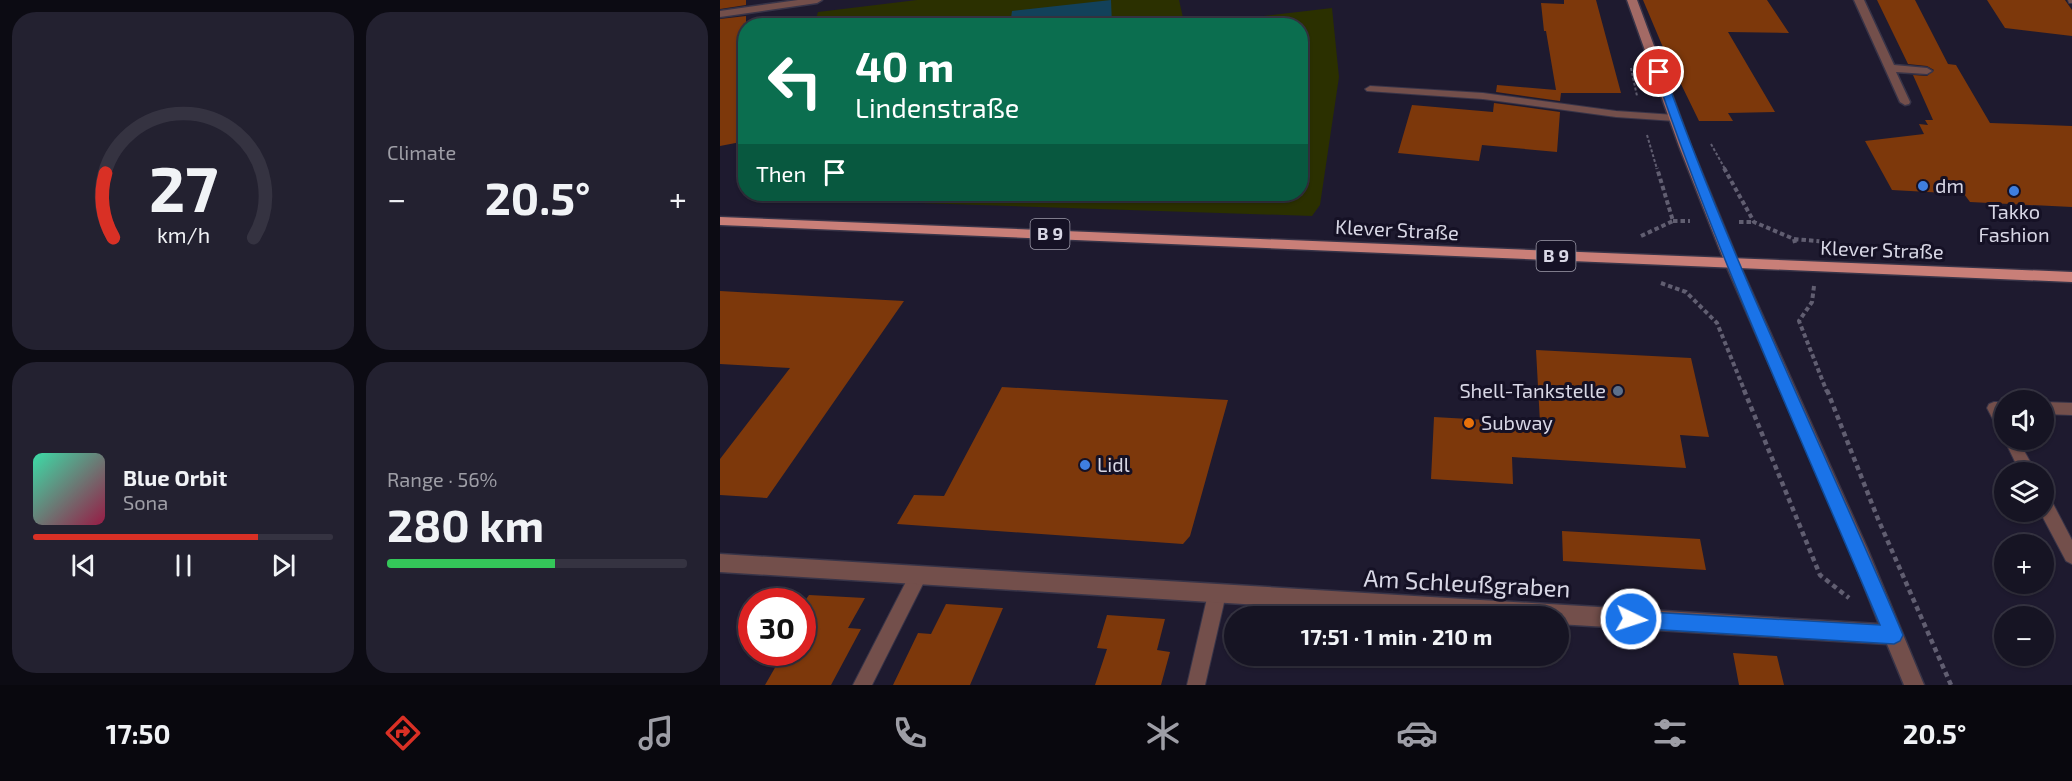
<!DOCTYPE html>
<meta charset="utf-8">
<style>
:root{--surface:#161423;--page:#232130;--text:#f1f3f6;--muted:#9e9ea6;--line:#353341;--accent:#d93025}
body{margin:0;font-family:"Exo 2",sans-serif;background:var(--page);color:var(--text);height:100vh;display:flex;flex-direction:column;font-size:22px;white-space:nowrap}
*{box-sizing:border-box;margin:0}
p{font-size:20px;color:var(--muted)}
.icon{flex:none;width:33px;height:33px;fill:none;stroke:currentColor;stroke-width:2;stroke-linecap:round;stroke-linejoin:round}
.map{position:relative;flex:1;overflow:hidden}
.sheet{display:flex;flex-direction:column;gap:12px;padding:12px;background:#0c0b13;width:720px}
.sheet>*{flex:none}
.top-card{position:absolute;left:18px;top:18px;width:570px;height:183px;border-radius:24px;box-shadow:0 2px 4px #0004,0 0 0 2px var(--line);background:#0b6e4f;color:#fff;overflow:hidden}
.controls{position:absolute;left:1274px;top:390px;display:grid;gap:12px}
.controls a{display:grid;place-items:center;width:60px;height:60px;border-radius:50%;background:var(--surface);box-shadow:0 2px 4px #0004,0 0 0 2px var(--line);font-size:30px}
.speed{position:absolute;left:18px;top:588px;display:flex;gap:12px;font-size:30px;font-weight:700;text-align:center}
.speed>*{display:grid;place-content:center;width:78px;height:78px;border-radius:50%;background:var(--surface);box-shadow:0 2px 4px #0004,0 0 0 2px var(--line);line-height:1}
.speed .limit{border:9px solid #d22;background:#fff;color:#111}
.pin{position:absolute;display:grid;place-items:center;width:51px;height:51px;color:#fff;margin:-26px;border:3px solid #fff;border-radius:50%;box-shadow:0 2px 6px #0007}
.me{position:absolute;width:66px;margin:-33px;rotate:94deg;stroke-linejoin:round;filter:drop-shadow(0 0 4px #0008)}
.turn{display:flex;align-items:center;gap:21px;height:126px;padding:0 18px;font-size:27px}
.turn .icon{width:78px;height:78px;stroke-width:2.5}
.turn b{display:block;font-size:42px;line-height:51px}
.then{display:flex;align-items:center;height:57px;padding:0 18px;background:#0003;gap:12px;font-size:22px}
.big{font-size:45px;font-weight:700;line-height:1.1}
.sheet .tile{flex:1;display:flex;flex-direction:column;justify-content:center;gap:9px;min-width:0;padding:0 21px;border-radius:24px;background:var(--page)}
.sheet .dial{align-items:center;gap:0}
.dial svg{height:156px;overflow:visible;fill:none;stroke:var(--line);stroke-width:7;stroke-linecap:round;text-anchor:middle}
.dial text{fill:var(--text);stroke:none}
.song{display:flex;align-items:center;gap:18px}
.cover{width:72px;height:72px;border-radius:9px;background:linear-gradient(135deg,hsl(160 70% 55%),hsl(340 70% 35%))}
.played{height:6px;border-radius:3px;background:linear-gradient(90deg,var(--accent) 75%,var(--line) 75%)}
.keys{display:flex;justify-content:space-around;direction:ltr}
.heat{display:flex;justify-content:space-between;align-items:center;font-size:33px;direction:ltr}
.charge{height:9px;border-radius:4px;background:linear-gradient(90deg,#34c759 56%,var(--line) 0)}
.sheet .tiles{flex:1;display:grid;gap:12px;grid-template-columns:repeat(2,1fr)}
.trip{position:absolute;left:504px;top:606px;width:345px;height:60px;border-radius:30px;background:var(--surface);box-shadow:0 2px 4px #0004,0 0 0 2px var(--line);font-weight:700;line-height:60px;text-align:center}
.tab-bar{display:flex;height:96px;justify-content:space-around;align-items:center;background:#09080e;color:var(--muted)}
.tab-bar .icon{width:42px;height:42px}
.tab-bar .active{color:var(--accent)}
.tab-bar b{font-size:27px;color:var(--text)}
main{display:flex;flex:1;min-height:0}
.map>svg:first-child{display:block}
.green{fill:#2b3000}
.water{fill:#12415a}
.building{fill:#7d380b}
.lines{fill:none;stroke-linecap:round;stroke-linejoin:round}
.lane-casing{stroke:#383448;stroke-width:2}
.street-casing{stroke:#383448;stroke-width:3}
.secondary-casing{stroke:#383448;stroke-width:3}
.primary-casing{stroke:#383448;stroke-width:3}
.path-far2{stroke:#615e71;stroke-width:2;stroke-dasharray:3 2;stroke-linecap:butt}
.path-far1{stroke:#615e71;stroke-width:4;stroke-dasharray:4.5 3;stroke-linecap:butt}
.path{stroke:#615e71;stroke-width:4.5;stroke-dasharray:5 4;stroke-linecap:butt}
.lane{fill:#734f4b;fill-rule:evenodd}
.street{fill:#734f4b;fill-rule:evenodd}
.secondary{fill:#a36a65;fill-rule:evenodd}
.primary{fill:#c97f78;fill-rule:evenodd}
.route{fill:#1a73e8;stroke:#114b97;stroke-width:1.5}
.shop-dot{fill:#3f7fe0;stroke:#151125;stroke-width:2}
.service-dot{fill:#5c6f8a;stroke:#151125;stroke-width:2}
.food-dot{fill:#e8710a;stroke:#151125;stroke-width:2}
.labels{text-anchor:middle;stroke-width:6;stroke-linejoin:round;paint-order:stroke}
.shield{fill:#151125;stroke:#9e9cab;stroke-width:1.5}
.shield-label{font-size:18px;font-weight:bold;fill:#d8d7e5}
.poi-label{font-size:20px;fill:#d8d7e5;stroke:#151125;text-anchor:start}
.street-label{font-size:20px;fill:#d8d7e5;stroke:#151125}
.near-street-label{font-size:24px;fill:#d8d7e5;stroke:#151125}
</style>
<main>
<section class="sheet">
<div class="tiles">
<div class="tile dial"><svg viewBox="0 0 100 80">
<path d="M14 69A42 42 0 1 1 86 69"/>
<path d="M14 69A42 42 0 0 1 10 36" stroke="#d93025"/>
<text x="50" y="56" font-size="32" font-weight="700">27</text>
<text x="50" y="72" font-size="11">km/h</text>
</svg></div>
<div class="tile"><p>Climate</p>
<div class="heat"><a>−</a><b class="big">20.5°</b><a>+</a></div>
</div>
<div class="tile">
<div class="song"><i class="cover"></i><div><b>Blue Orbit</b><p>Sona</p></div></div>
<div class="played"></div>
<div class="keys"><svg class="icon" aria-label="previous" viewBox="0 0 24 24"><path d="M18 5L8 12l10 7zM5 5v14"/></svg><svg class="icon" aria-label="pause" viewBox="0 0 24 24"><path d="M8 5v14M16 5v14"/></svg><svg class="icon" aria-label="next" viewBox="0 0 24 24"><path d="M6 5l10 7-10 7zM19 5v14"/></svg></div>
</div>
<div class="tile"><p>Range · 56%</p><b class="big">280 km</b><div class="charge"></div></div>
</div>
</section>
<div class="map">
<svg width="1352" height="685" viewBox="0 0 1352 685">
<rect width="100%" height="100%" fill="#1e1a2f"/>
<path class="green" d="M 197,0 L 459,0 L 464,22 L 527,18 L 612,8 L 619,77 L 600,205 L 592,216 L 45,198 L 46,194 L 580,194 L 580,26 L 94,25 L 98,12 Z"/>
<path class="water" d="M 391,0 L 392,25 L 290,25 L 292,11 Z"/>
<path class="building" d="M 0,0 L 26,0 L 26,5 L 0,9 Z
M 844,0 L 876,0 L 901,93 L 841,93 L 840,101 L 776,92 L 777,85 L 836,90 L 826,31 L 824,31 L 821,3 L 844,4 Z
M 923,0 L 1047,0 L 1069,33 L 1008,32 L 1055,112 L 1008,113 L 1013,121 L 979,121 L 942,45 Z
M 1157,0 L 1195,0 L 1228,64 L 1236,65 L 1270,123 L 1352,126 L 1352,207 L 1250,202 L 1244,194 L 1172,190 L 1145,141 L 1204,134 L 1199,124 L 1208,125 L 1205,120 L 1213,120 L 1193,75 L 1207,76 L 1214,70 L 1207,66 L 1188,64 Z
M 1267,0 L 1345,0 L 1352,10 L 1352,36 L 1285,28 Z
M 26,16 L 26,141 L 0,146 L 0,19 Z
M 774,103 L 840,112 L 837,152 L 762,145 L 759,161 L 678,153 L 692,105 L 773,112 Z
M 0,291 L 184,301 L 47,498 L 0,495 L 0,459 L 70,368 L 0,364 Z
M 816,350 L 971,358 L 989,437 L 960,435 L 966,468 L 792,457 L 793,484 L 711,479 L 714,417 L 820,423 Z
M 282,387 L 508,400 L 470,536 L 463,544 L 177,524 L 194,495 L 224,496 Z
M 842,531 L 980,539 L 986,570 L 843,561 Z
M 89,595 L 145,598 L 128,628 L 141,629 L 111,685 L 45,685 L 64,652 L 82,652 L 82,605 Z
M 226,604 L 283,608 L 250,685 L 173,685 L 198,633 L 211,634 Z
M 387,615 L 445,619 L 437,650 L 450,652 L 441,685 L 375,685 L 387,649 L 377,648 Z
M 1013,653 L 1057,656 L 1064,685 L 1019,685 Z"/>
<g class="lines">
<g class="lane-casing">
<path id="lane" d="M 1348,0 L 1352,0 L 1352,3 L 1349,3 Z
M 650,86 L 763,93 L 896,111 L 955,115 L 960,118 L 955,121 L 896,117 L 763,99 L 647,91 L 645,89 Z
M 1274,402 L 1284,402 L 1284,433 L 1279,431 L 1267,408 L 1269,404 Z
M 1323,402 L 1352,403 L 1352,415 L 1323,414 Z
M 1284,439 L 1298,440 L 1316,472 L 1300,472 Z
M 1323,494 L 1329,496 L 1352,540 L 1352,564 L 1346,561 L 1320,512 L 1323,512 Z
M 198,568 L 204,570 L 207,576 L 152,685 L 133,685 L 192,570 Z
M 497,586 L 503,588 L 506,594 L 485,685 L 467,685 L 488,594 L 491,588 Z"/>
</g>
<g class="street-casing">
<path id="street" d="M 78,0 L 102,0 L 97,3 L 0,17 L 0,11 Z
M 1134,0 L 1144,0 L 1174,65 L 1207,68 L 1212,71 L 1207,74 L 1176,72 L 1190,102 L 1189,104 L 1185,105 L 1180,102 Z
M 1012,258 L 1019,263 L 1147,548 L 1204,685 L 1184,685 L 1167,644 L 838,624 L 838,616 L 720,616 L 0,572 L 0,554 L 1159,624 L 1129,548 L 1005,263 Z"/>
</g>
<g class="secondary-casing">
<path id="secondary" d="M 907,0 L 917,0 L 971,146 L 1019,263 L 1017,266 L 1012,268 L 1005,263 L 959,146 Z"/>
</g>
<g class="primary-casing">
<path id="primary" d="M 0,217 L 1352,272 L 1352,282 L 0,225 Z"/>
</g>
<path class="path-far2" d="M 911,68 L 917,96
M 927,135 L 937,169
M 991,144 L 1005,169"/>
<path class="path-far1" d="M 1004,168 L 1034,222 L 1074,239 L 1075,243
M 953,221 L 970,221
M 1019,222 L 1034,222
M 921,236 L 953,221 L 937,168
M 1074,239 L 1118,243
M 941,283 L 966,292 L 997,323 L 1025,392
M 1094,286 L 1092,302 L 1079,321 L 1107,392"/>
<path class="path" d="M 1024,390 L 1100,575 L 1129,598
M 1107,390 L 1158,519 L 1231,685"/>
<use href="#lane" class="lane"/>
<use href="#street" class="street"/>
<use href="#secondary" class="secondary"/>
<use href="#primary" class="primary"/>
</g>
<path class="route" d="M 936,70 L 944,72 C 1013,265 1103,447 1183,635 L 1180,641 L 1174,644 L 911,628 L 905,625 L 902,619 L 905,613 L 911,611 L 1160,625 C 1083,442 999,261 935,72 Z"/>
<g class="shop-dot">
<circle cx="1203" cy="186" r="6"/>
<circle cx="1294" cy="191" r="6"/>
<circle cx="365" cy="465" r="6"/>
</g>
<circle class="service-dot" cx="898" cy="391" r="6"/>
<circle class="food-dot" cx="749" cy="423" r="6"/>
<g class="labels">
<g class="shield">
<rect x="310.5" y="219" width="39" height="30" rx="4.5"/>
<rect x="816.5" y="241" width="39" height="30" rx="4.5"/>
</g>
<g class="shield-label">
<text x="330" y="240">B 9</text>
<text x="836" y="262">B 9</text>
</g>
<g class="poi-label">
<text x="1215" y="193">dm</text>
<text x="1294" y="219" text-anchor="middle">Takko<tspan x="1294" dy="23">Fashion</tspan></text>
<text x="886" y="398" text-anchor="end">Shell-Tankstelle</text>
<text x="761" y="430">Subway</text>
<text x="377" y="472">Lidl</text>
</g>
<g class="street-label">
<text transform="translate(677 230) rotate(3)" y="7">Klever Straße</text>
<text transform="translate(1162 250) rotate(2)" y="7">Klever Straße</text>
</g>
<g class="near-street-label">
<text transform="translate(747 584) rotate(3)" y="8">Am Schleußgraben</text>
</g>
</g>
</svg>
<div class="controls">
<a><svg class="icon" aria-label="sound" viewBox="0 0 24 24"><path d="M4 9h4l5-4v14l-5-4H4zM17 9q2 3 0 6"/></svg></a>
<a><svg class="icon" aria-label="layers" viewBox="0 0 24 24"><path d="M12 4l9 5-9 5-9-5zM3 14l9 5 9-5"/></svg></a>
<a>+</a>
<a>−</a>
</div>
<div class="speed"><div class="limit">30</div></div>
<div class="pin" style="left:939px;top:72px;background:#d93025"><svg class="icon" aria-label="arrive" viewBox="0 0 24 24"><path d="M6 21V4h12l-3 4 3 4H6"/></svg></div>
<svg class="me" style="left:911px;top:619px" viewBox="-20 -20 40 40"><circle r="17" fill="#1a73e8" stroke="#fff" stroke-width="3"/><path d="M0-11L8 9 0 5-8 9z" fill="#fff"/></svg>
<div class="trip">17:51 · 1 min · 210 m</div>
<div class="top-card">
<div class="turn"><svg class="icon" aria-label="left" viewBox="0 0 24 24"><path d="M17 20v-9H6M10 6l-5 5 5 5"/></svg><div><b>40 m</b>Lindenstraße</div></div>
<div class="then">Then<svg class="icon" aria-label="arrive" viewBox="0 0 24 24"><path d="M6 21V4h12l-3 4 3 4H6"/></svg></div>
</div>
</div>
</main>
<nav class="tab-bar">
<b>17:50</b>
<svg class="icon active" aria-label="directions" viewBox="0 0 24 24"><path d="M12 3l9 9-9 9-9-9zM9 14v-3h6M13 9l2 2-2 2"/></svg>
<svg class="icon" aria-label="music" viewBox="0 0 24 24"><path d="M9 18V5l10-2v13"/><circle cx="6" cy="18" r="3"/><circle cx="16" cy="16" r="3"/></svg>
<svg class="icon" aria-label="phone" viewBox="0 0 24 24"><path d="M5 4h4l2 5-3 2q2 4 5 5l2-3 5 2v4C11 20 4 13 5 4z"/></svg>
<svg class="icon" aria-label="climate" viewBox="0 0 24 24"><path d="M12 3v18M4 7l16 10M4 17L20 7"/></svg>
<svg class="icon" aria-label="car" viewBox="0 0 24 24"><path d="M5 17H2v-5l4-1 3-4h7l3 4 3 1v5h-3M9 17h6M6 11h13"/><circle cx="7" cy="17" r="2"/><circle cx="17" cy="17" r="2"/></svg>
<svg class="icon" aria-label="filters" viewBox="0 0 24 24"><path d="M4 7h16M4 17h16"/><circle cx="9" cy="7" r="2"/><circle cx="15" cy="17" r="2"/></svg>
<b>20.5°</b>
</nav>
